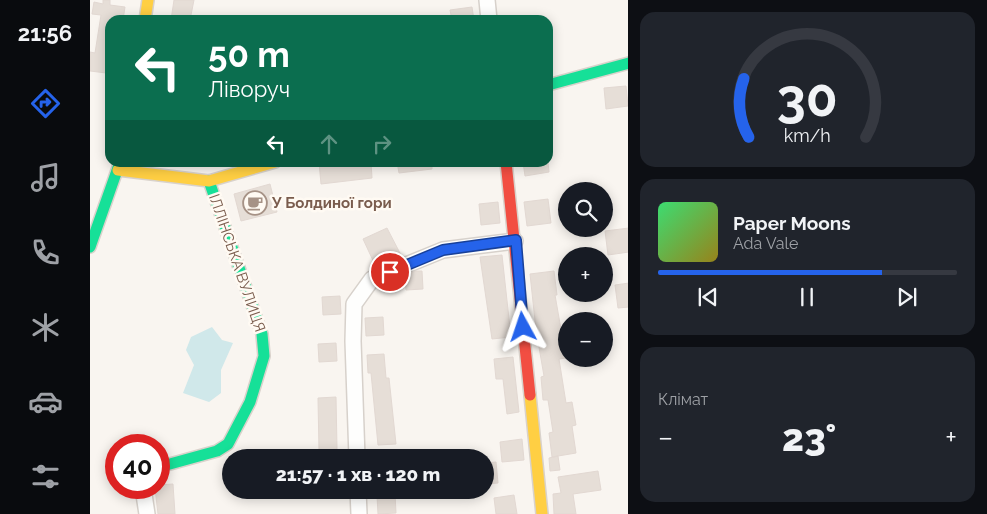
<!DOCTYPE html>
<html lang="uk">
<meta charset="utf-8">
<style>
:root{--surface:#171b24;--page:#20242c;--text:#f1f3f6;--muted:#9ea1a6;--line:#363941;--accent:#2563eb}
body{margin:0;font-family:Raleway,sans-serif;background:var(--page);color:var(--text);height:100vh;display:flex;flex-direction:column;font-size:19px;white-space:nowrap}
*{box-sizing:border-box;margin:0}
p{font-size:16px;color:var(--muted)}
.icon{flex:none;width:28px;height:28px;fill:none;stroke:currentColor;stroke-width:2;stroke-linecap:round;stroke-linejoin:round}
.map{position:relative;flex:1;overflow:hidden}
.drawer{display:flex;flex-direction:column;gap:12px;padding:12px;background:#0d0f14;width:359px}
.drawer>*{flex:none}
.guide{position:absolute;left:15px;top:15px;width:448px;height:152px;border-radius:15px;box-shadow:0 2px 12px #0003;background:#0b6e4f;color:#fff;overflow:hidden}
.fabs{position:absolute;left:468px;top:182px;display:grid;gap:10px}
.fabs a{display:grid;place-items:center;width:55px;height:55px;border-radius:50%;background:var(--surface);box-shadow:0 2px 12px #0003;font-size:25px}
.speed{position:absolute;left:15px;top:434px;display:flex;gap:10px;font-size:25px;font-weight:700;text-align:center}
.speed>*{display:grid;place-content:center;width:65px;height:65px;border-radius:50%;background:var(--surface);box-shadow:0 2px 12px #0003;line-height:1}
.speed .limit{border:8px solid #d22;background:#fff;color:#111}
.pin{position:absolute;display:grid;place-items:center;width:42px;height:42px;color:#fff;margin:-21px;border:2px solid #fff;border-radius:50%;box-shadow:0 1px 5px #0007}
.me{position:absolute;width:55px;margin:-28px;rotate:355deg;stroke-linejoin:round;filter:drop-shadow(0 0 4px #0008)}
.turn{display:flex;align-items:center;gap:18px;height:105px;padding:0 20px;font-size:22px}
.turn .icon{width:65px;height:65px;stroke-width:2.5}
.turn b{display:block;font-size:35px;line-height:42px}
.lanes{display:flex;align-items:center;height:48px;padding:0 20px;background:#0003;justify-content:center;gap:25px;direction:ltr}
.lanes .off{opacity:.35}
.big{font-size:38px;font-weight:800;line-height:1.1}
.drawer .tile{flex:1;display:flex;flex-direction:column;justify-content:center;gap:8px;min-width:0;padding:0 18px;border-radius:15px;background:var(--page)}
.drawer .dial{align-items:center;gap:0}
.dial svg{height:130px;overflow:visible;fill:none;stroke:var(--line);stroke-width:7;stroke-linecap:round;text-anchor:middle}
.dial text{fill:var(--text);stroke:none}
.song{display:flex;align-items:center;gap:15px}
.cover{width:60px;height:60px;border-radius:8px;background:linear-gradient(135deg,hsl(140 70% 55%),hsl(50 70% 35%))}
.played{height:5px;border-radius:2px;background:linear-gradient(90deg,var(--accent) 75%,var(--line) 75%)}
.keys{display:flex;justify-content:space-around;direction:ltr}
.heat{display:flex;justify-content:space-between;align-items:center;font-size:28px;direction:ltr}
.trip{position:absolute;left:132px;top:449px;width:272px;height:50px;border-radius:25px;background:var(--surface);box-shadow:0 2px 12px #0003;font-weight:800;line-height:50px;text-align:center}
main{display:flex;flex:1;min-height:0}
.tabs{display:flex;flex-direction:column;width:90px;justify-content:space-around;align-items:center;background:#090b0e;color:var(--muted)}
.tabs .icon{width:35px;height:35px}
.tabs .on{color:var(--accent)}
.tabs b{font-size:22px;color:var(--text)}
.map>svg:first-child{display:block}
.water{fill:#d0e8ea}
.building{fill:#e6ded7;stroke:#e2d8d2}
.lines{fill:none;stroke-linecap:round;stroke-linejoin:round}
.street-casing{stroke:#d7d1cb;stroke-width:18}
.fast-casing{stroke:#d9d2cb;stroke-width:14}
.slow-casing{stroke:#d9d2cb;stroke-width:14}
.jam-casing{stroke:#d9d2cb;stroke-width:14}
.street{stroke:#fefefd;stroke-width:15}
.fast{stroke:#16e098;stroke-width:11}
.slow{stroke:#ffcf43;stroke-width:11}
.jam{stroke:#f24e42;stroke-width:11}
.route-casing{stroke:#184099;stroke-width:12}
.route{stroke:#2563eb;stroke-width:9}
.labels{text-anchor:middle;stroke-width:5;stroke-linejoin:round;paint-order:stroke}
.poi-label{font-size:15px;font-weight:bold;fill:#7a5c4d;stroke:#fffaf3;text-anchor:start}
.street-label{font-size:15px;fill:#7a5c4d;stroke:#fffaf3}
</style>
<main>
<nav class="tabs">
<b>21:56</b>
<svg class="icon on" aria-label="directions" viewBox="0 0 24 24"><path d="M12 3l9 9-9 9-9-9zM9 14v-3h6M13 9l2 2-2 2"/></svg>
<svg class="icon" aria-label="music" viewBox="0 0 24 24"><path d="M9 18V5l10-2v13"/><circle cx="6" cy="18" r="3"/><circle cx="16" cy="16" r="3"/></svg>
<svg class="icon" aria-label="phone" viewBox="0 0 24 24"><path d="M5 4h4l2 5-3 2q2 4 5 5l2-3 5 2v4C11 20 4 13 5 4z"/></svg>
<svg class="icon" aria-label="climate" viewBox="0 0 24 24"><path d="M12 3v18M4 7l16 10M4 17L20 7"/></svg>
<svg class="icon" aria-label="car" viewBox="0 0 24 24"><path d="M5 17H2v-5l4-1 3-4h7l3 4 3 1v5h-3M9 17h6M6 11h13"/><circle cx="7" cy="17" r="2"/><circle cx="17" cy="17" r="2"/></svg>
<svg class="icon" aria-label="filters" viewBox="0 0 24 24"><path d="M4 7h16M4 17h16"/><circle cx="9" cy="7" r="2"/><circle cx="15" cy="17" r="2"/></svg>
</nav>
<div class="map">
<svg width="539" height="514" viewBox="0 0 539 514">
<rect width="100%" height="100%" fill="#f9f5f0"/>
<path class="water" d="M 122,327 L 132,340 L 143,343 L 131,370 L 131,393 L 119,402 L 93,393 L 104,365 L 96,350 L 101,337 Z"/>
<path class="building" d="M 13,0 L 20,0 L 20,5 L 35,7 L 33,20 L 20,20 L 16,73 L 0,71 L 0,52 L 5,53 L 11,15 L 2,14 L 4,2 L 13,4 Z
M 84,0 L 104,0 L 100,20 L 81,20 Z
M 382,7 L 384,20 L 362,20 L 360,10 Z
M 536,86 L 538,106 L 516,109 L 514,88 Z
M 229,162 L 281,162 L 282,178 L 231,184 Z
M 307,162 L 342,162 L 342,169 L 309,173 Z
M 433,162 L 458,162 L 459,172 L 435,176 Z
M 180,184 L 187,212 L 151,221 L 144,194 Z
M 458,199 L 461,223 L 437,226 L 434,202 Z
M 408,202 L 410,223 L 391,225 L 389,204 Z
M 297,228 L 312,257 L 286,267 L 273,239 Z
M 539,228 L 539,252 L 518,255 L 515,231 Z
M 412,255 L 421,337 L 402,339 L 390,257 Z
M 326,271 L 332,271 L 333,289 L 316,290 L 315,276 Z
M 464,271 L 467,295 L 465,295 L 476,358 L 469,359 L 476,403 L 482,402 L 486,425 L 482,426 L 486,453 L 462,457 L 459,433 L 463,432 L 458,400 L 453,400 L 451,377 L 454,376 L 446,330 L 440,274 Z
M 539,283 L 539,307 L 528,308 L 525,285 Z
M 250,296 L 251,314 L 233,315 L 232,297 Z
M 293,317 L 294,335 L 276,336 L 275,318 Z
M 246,343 L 247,361 L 229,362 L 228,344 Z
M 294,354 L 296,378 L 299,378 L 306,444 L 288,445 L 281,373 L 278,373 L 277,355 Z
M 423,357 L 429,412 L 417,414 L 413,379 L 406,379 L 404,359 Z
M 246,397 L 247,449 L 229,451 L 228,398 Z
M 432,439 L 434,460 L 412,462 L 410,442 Z
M 468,456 L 470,470 L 460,471 L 459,458 Z
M 406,462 L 408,483 L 396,484 L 396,463 Z
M 508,471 L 511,490 L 483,494 L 486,514 L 464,514 L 463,494 L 471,493 L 468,477 Z
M 83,484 L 85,514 L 68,514 L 65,488 L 69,488 L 69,485 Z
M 305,494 L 306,513 L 288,514 L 287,496 Z
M 424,495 L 427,514 L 406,514 L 404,498 Z"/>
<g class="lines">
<g class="street-casing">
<path id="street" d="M 397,0 L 399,20
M 267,458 L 263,341 L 264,304 L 282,279 L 353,250 L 425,241
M 53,488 L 57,514
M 268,490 L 269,514"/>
</g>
<g class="fast-casing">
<path id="fast" d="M 458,85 L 539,63
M 0,247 L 30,162
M 69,467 L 127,451 L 138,444 L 160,402 L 174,356 L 172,334 L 119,181"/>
</g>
<g class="slow-casing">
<path id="slow" d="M 55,20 L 58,0
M 28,170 L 119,181 L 185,162
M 440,395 L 452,514"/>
</g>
<g class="jam-casing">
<path id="jam" d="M 416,162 L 440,395"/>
</g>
<use href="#street" class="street"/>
<use href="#fast" class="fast"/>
<use href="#slow" class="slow"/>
<use href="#jam" class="jam"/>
</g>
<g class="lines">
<g class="route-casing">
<path id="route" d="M 300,272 L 353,250 L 426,240 L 433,327"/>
</g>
<use href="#route" class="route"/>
</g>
<defs>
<g id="cafe-ring" transform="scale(1.25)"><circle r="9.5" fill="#fffaf3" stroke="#a69286" stroke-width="1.5"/><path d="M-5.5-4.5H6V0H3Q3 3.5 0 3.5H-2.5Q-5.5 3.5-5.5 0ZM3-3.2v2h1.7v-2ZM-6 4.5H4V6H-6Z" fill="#a69286"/></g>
</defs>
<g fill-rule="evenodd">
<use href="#cafe-ring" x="165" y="203"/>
</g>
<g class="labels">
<g class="poi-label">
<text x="182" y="208">У Болдиної гори</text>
</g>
<g class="street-label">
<text transform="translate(147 263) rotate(71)" y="5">ІЛЛІНСЬКА ВУЛИЦЯ</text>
</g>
</g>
</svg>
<div class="fabs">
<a><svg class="icon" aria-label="search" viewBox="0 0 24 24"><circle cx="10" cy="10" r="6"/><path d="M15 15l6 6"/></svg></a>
<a>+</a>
<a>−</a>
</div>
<div class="speed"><div class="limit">40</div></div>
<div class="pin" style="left:300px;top:272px;background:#d93025"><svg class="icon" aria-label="arrive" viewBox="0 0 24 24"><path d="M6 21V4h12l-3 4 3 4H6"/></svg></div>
<svg class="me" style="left:433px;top:327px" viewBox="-20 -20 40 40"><path d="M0-17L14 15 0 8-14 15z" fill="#2563eb" stroke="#fff" stroke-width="4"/></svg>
<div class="trip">21:57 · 1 хв · 120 m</div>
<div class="guide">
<div class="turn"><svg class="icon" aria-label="left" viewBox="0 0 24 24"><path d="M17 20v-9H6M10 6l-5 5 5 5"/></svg><div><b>50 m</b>Ліворуч</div></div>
<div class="lanes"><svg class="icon" aria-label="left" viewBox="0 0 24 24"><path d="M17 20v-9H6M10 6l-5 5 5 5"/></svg><svg class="icon off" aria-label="ahead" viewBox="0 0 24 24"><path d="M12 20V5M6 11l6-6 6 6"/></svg><svg class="icon off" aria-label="right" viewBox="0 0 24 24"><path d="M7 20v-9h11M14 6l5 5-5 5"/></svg></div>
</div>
</div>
<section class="drawer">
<div class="tile dial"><svg viewBox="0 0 100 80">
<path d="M14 69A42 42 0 1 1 86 69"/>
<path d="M14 69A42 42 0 0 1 11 33" stroke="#2563eb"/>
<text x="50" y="56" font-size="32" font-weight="700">30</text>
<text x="50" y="72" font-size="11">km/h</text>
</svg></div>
<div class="tile">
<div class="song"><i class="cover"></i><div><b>Paper Moons</b><p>Ada Vale</p></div></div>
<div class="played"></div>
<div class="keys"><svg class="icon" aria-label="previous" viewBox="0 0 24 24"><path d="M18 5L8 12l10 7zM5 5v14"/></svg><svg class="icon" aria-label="pause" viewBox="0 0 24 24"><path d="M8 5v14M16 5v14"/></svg><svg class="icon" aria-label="next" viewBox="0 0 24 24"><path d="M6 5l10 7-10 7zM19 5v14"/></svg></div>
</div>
<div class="tile"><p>Клімат</p>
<div class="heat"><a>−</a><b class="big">23°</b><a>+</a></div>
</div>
</section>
</main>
